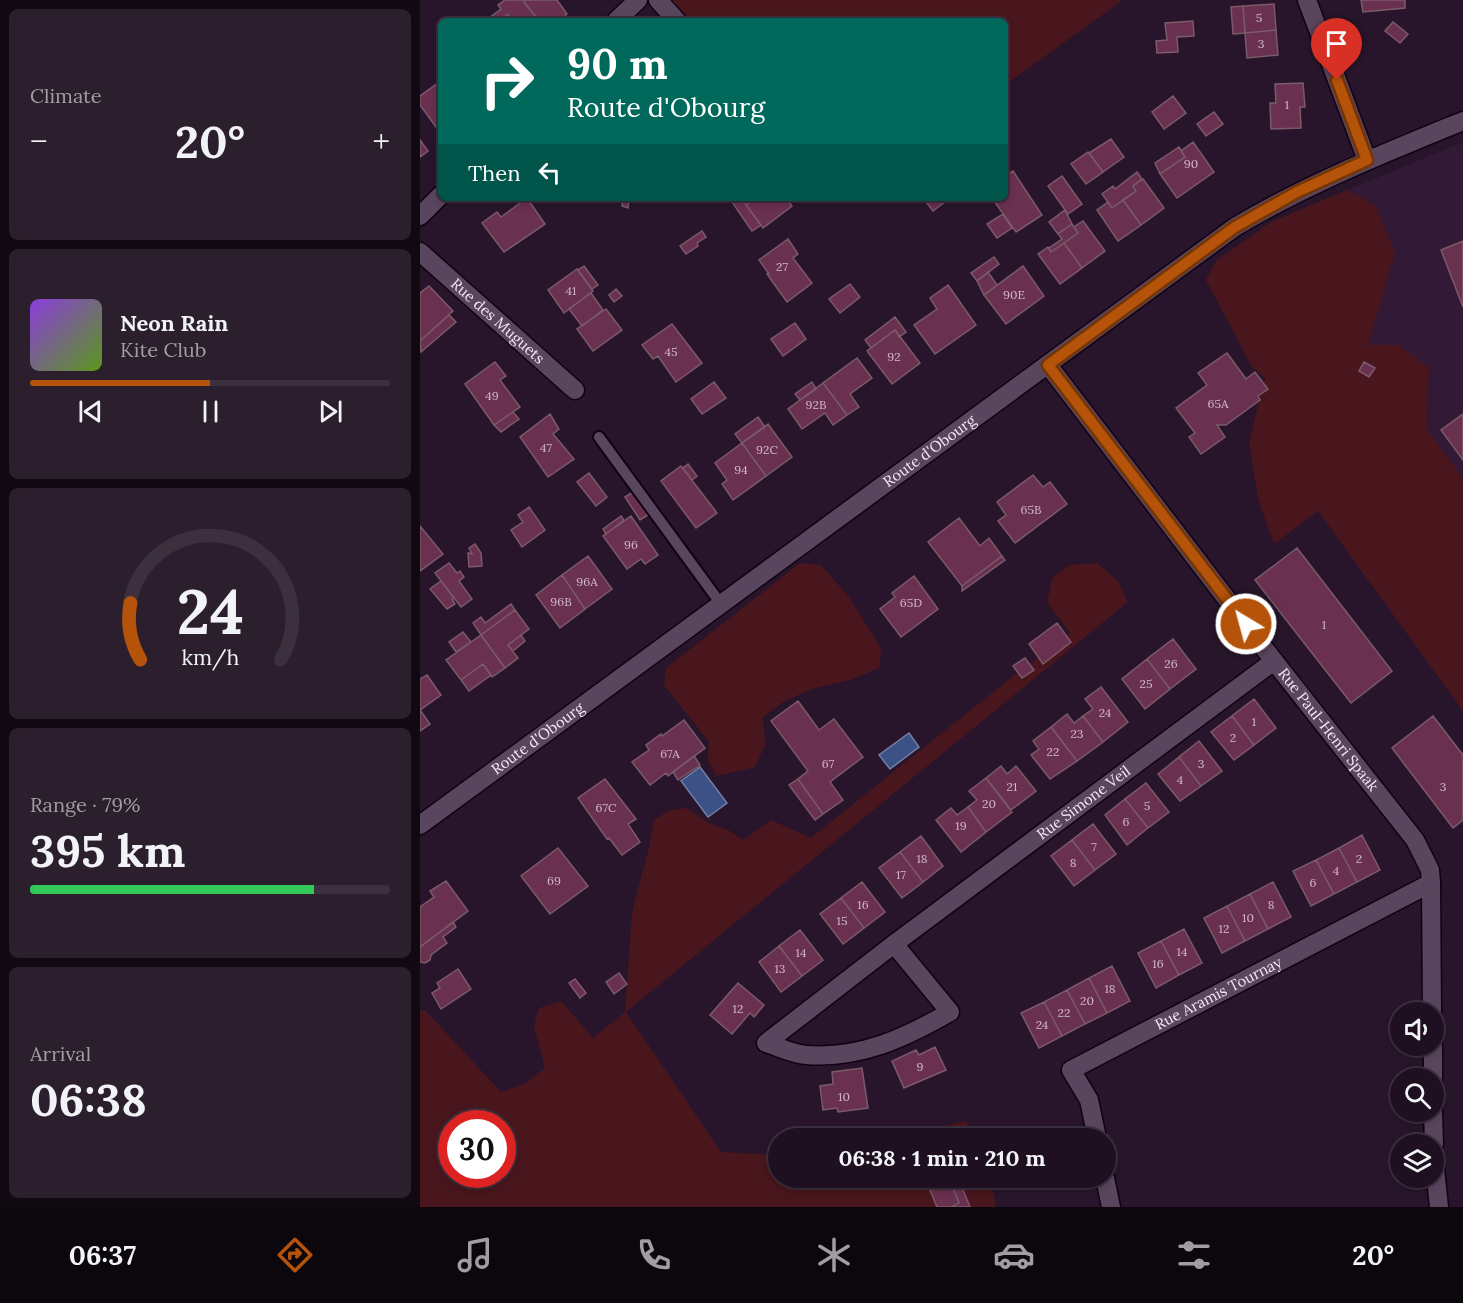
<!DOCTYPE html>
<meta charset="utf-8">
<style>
:root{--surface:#1e1020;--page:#2b1e2d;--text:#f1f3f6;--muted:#a19da5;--line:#3c303e;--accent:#b45309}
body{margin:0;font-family:Lora,serif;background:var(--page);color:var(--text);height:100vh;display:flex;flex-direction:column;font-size:22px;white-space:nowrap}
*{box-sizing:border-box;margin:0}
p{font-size:20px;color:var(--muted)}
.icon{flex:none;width:33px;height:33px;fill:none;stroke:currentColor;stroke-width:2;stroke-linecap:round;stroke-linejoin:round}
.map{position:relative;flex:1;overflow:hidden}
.drawer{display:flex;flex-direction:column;gap:9px;padding:9px;background:#100912;width:420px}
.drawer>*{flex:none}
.banner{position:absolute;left:18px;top:18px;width:570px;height:183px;border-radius:9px;box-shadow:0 3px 9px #0003,0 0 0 2px var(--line);background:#00695c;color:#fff;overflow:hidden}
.tools{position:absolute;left:970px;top:1002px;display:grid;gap:12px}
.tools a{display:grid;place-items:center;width:54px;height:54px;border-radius:50%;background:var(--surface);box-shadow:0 3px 9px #0003,0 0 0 2px var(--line);font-size:30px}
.speed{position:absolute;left:18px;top:1110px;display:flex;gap:12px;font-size:30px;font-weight:700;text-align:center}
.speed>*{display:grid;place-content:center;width:78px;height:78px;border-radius:50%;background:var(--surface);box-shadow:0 3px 9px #0003,0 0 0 2px var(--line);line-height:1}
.speed .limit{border:9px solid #d22;background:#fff;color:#111}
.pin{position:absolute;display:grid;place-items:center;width:51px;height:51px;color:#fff;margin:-62px -26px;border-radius:50% 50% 50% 0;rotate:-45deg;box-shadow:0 0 6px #0007}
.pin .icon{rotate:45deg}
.me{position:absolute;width:66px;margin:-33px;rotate:323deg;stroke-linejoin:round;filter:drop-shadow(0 0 4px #0008)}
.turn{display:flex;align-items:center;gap:21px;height:126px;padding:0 30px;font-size:27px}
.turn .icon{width:78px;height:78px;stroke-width:2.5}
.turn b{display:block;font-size:42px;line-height:51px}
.then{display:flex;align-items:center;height:57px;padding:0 30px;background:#0003;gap:12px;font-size:22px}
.big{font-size:45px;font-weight:800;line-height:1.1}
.drawer .widget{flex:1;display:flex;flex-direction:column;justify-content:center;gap:9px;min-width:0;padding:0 21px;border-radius:9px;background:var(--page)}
.drawer .dial{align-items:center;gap:0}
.dial svg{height:156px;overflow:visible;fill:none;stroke:var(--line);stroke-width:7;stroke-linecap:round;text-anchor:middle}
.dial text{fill:var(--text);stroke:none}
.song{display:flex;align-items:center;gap:18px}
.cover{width:72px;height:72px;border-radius:9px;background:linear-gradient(135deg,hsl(270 70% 55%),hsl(90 70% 35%))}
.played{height:6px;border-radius:3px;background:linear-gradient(90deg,var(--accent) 50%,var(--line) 50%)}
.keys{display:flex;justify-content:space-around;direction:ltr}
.heat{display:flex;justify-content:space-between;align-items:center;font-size:33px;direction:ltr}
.charge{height:9px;border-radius:4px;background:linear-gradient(90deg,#34c759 79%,var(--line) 0)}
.trip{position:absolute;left:348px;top:1128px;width:348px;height:60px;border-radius:30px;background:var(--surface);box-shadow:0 3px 9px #0003,0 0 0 2px var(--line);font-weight:800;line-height:60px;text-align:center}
.menu{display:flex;height:96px;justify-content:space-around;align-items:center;background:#0c060d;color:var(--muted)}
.menu .icon{width:42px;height:42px}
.menu .selected{color:var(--accent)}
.menu b{font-size:27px;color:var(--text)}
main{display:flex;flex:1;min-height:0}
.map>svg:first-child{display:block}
.built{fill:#321a36}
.green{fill:#49161d;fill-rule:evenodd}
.water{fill:#3c5186;stroke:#737ea7;stroke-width:1.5}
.building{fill:#6a304f;stroke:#7b5a6a;stroke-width:1.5}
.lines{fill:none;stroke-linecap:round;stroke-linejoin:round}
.lane-casing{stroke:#100213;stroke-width:14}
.street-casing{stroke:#100213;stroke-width:21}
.secondary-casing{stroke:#100213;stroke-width:21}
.lane{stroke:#5a455e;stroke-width:10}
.street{stroke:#5a455e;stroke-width:18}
.secondary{stroke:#5a455e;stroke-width:18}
.route-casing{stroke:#753606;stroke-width:15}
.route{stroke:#b45309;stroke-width:10}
.labels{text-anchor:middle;stroke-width:6;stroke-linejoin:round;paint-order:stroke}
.number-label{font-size:12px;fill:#d1b8cc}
.street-label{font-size:15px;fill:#f3e6f5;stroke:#0c050e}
</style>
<main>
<section class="drawer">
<div class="widget"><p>Climate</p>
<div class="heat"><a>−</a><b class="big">20°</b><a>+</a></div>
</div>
<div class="widget">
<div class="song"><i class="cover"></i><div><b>Neon Rain</b><p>Kite Club</p></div></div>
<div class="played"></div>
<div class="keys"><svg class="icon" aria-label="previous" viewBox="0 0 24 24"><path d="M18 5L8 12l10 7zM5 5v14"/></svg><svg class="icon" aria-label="pause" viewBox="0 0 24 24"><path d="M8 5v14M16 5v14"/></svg><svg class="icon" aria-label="next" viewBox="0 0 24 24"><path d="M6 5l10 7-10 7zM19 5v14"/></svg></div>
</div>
<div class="widget dial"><svg viewBox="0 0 100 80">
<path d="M14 69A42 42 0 1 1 86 69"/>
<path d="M14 69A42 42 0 0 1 9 40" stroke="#b45309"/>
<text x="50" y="56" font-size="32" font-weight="700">24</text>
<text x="50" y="72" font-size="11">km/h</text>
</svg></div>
<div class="widget"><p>Range · 79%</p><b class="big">395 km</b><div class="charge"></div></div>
<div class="widget"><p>Arrival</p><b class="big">06:38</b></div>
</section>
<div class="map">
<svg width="1043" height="1207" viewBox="0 0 1043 1207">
<rect width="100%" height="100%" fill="#28152b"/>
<path class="built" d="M 1043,142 L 1043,478 L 1007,428 L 1009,368 L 832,367 L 786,280 L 796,261 L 851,222 Z"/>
<path class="green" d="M 238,0 L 703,0 L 585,85 L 585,21 L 257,21 Z
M 927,190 L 956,206 L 975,252 L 948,345 L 979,345 L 1009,368 L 1007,428 L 1043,478 L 1043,711 L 898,511 L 854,544 L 838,499 L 829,442 L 845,378 L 832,367 L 786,280 L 796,261 L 851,222 Z
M 380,563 L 401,565 L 429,597 L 461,648 L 459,668 L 430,680 L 392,689 L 363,702 L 343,717 L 345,745 L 335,767 L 297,776 L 288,761 L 289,742 L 244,685 L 246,668 Z
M 677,563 L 698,581 L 708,602 L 206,1012 L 301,1152 L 358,1155 L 358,1178 L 571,1178 L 576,1207 L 0,1207 L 0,1011 L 5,1010 L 81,1092 L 106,1083 L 125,1068 L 114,1026 L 119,1008 L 141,1001 L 173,1038 L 205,1012 L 212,913 L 229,847 L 234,820 L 250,810 L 267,808 L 287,822 L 310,831 L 323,840 L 351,820 L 391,838 L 587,681 L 650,633 L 627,602 L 633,577 L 650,565 ZM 32,1124 L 82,1124 L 82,1174 L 32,1174 Z
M 545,1121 L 560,1138 L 475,1138 Z"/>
<path class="water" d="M 489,733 L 499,747 L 470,769 L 459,755 Z
M 280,767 L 307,803 L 288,817 L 261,781 Z"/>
<path class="building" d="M 85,0 L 106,0 L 104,2 L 119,21 L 93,21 L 88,14 L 79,21 L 65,21 L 81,9 L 78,5 Z
M 106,0 L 137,0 L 147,14 L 139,21 L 119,21 L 104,2 Z
M 941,0 L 985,0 L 985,8 L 943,12 Z
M 854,4 L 856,30 L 825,33 L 823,6 Z
M 823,6 L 825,33 L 813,34 L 811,7 Z
M 773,21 L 774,36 L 757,37 L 758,52 L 737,53 L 736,41 L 747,40 L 745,23 Z
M 973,22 L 988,34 L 980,43 L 965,31 Z
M 856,30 L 858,55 L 827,58 L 825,33 Z
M 18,83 L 21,87 L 21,124 L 16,127 L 0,105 L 0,96 Z
M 883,83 L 885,107 L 880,107 L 881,128 L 851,129 L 850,103 L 856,103 L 855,84 Z
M 753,96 L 766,113 L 744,129 L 732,112 Z
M 794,112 L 803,124 L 786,136 L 777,124 Z
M 691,139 L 704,157 L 683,172 L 669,153 Z
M 0,140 L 8,151 L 0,157 Z
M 773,142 L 794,172 L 757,198 L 740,174 L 765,157 L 761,151 Z
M 759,147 L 765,157 L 740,174 L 735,163 Z
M 668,152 L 683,172 L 666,184 L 651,164 Z
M 593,171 L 622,215 L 596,232 L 574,201 L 579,198 L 585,198 L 585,194 L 588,192 L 585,187 L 585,176 Z
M 717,172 L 722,179 L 713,186 L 716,191 L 692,208 L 682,194 L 693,186 L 695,189 Z
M 642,176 L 662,204 L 648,214 L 628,186 Z
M 723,179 L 744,208 L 721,225 L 703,200 L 716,191 L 713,186 Z
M 107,198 L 125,224 L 84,252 L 62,223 L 77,212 L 81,217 Z
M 203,198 L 209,198 L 208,208 L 202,206 Z
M 318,198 L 321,198 L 341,225 L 332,231 L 312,202 Z
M 336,198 L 366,198 L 372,206 L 343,228 L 326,205 Z
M 503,198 L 530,198 L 513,211 Z
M 703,200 L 721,225 L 698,241 L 677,210 L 688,202 L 692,208 Z
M 645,210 L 652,224 L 638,234 L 629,222 Z
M 583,214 L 592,228 L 577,238 L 567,224 Z
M 663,221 L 685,251 L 662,268 L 644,243 L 658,233 L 654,227 Z
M 652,224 L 658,233 L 631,252 L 629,248 L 642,239 L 638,234 Z
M 282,231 L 286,237 L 277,243 L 278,246 L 266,254 L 260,246 Z
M 368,239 L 378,254 L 373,258 L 392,283 L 367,302 L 347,274 L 349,274 L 339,260 Z
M 1043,241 L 1043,307 L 1021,250 Z
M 644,243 L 662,268 L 640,284 L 618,254 L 628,247 L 631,252 Z
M 574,257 L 579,264 L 557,281 L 551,273 Z
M 164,266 L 178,285 L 172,289 L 158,270 Z
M 603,266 L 624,296 L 586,324 L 564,295 Z
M 157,269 L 173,291 L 144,313 L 128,290 Z
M 568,272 L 577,285 L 564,295 L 557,281 Z
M 430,284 L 440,297 L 420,313 L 409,299 Z
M 528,285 L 556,325 L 515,354 L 494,325 L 517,309 L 510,298 Z
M 9,286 L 33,311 L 0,341 L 0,293 Z
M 196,289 L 202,296 L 194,302 L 189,295 Z
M 171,293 L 183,310 L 162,326 L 149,309 Z
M 186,309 L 202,330 L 173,351 L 157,329 Z
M 29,315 L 36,322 L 1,352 L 0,341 Z
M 475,317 L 486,332 L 479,337 L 475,330 L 451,348 L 445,340 Z
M 375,323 L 386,339 L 363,356 L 351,339 Z
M 252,324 L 282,363 L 256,382 L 238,356 L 233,359 L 222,345 Z
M 475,330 L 500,363 L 472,384 L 447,351 Z
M 807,353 L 826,379 L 835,372 L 848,389 L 838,396 L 840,400 L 806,425 L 797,425 L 805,437 L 781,454 L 769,437 L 775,433 L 756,408 L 787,385 L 778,373 Z
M 437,358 L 452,378 L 430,394 L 439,407 L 427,415 L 403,383 Z
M 75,362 L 86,376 L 80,380 L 100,407 L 74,425 L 45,384 Z
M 944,362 L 955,368 L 949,377 L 939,371 Z
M 294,382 L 306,398 L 282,414 L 271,399 Z
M 392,382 L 396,389 L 380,400 L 375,394 Z
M 403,383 L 427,415 L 413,425 L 405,413 L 382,429 L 368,409 Z
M 93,412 L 99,419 L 81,432 L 74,425 Z
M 130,414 L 139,429 L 133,434 L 154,459 L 128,477 L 100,437 Z
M 1043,414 L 1043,460 L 1021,430 Z
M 338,417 L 345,427 L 322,443 L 315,434 Z
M 348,424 L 372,457 L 346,476 L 322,443 Z
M 322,443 L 346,476 L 313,500 L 302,484 L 307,480 L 295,463 Z
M 268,464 L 277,476 L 272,480 L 263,468 Z
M 261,466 L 297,513 L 276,528 L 241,481 Z
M 169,473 L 187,497 L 176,506 L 157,482 Z
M 613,475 L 623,487 L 630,482 L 647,504 L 595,543 L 578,521 L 586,515 L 577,502 Z
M 213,492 L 228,515 L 220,520 L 205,497 Z
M 109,507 L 125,530 L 102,547 L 91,530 L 103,522 L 98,515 Z
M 201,516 L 204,520 L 186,534 L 183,529 Z
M 211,516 L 238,555 L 225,564 L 221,559 L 207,569 L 183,536 Z
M 539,518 L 560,546 L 569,538 L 582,556 L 542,586 L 508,542 Z
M 0,526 L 23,554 L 0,571 Z
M 55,544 L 61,553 L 62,566 L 49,567 L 48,553 L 52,554 L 49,548 Z
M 877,548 L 972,671 L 931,703 L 835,580 Z
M 168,556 L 192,589 L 165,609 L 142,575 Z
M 582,556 L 585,560 L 542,591 L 542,586 Z
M 29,563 L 37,573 L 40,571 L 44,577 L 39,581 L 52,599 L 41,607 L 15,573 Z
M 142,575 L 165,609 L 140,628 L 116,595 Z
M 494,576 L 518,609 L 481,637 L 460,609 L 475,597 L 472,593 Z
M 21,581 L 34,598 L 32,599 L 35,604 L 27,609 L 10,589 Z
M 91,604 L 95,610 L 61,635 L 53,623 L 61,617 L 65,623 Z
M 95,610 L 109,629 L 88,645 L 98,658 L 85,668 L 61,635 Z
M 637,623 L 651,642 L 623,664 L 609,644 Z
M 43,632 L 51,642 L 36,652 L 29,642 Z
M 61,635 L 85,668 L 72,677 L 63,664 L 41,680 L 26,660 Z
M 101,635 L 105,641 L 93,651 L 88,645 Z
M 753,639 L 776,669 L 750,689 L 727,659 Z
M 605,658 L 614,670 L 602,678 L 593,666 Z
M 727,659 L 750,689 L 725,709 L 702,679 Z
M 63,664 L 71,675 L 49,691 L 41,680 Z
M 7,675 L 21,695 L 0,710 L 0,679 Z
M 681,687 L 708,722 L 683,742 L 663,716 L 673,709 L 665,699 Z
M 834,699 L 856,728 L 834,745 L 812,716 Z
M 378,701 L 399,730 L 414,719 L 443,757 L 410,782 L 423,800 L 403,814 L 378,779 L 388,771 L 351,721 Z
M 0,710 L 10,724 L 0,731 Z
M 647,714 L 654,723 L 663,716 L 683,742 L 657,761 L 631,727 Z
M 812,716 L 834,745 L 814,760 L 791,732 Z
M 1013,716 L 1043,755 L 1043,820 L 1033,828 L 972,748 Z
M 264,720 L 285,748 L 248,776 L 246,773 L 230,785 L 212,762 L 229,750 L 226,745 L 241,734 L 242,736 Z
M 631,727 L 657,761 L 630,779 L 611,755 L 619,749 L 613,741 Z
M 779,741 L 802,771 L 781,786 L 759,757 Z
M 274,756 L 280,765 L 258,780 L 253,772 Z
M 759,757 L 781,786 L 760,801 L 738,774 Z
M 581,766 L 587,774 L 596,766 L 616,791 L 591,810 L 566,778 Z
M 566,778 L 592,812 L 566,832 L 548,807 L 557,800 L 549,791 Z
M 185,779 L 216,819 L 208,824 L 220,842 L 202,855 L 189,838 L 187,839 L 158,798 Z
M 378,779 L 403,814 L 395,820 L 369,785 Z
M 726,783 L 749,812 L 728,828 L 705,799 Z
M 705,799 L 728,828 L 707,845 L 685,815 Z
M 548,807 L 566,832 L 541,852 L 516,820 L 531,808 L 537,815 Z
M 673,824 L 696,854 L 675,870 L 652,840 Z
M 942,835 L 960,870 L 937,882 L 919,848 Z
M 501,836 L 523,866 L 503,882 L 480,852 Z
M 652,840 L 675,870 L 654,886 L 631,856 Z
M 138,848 L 168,886 L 130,914 L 101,876 Z
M 919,848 L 937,882 L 914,894 L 896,860 Z
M 480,852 L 503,882 L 482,898 L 459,868 Z
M 896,860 L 914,894 L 891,906 L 873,871 Z
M 26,881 L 48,911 L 0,947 L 0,907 L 14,897 L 10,891 Z
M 442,882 L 465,912 L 444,928 L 421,898 Z
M 853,882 L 871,917 L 848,929 L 830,894 Z
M 830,894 L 848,929 L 825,941 L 807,906 Z
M 421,898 L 444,928 L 423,944 L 400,914 Z
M 807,906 L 825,941 L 802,953 L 784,918 Z
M 33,922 L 36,927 L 23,937 L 27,943 L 11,955 L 10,960 L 5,963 L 0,962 L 0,947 Z
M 764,929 L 782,963 L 759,975 L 741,941 Z
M 380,930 L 403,960 L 382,976 L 359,946 Z
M 741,941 L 759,975 L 736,988 L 718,953 Z
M 359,946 L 382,976 L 361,992 L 339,962 Z
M 692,966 L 710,1001 L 687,1013 L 669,978 Z
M 38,969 L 51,989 L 21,1009 L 12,993 L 20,988 L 17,983 Z
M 199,973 L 207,984 L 194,994 L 186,982 Z
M 669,978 L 687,1013 L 665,1024 L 647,990 Z
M 155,979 L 166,993 L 160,998 L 149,983 Z
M 318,983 L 344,1005 L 334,1017 L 330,1013 L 312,1034 L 290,1015 Z
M 647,990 L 665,1024 L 642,1036 L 624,1002 Z
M 624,1002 L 642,1036 L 619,1048 L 601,1013 Z
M 515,1047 L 526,1070 L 484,1088 L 472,1061 L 496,1050 L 499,1055 Z
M 442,1068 L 448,1108 L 418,1112 L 417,1108 L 403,1110 L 400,1086 L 413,1084 L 412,1072 Z
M 505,1178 L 529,1178 L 539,1203 L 531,1207 L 517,1207 Z
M 529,1178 L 538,1178 L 550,1207 L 531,1207 L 539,1203 Z"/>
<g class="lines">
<g class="lane-casing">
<path id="lane" d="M 179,437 L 301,604"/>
</g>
<g class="street-casing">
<g id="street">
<path d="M 238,0 L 257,21"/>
<path d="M 887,0 L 947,160"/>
<path d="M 196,21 L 218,0"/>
<path d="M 0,216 L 21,195"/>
<path id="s1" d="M 0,252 L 155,390"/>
<path id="s2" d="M 628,365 L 854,661 L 995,840 L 1010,870 L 1011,883 L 1012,1012"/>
<path id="s3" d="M 474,944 L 530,1012 C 485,1038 440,1059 386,1055 C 373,1054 359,1047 346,1043 L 474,944 L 854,661"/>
<path d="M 1013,1046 L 1013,1078"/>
<path d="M 1013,1112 L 1014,1144"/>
<path id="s4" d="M 677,1138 L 669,1100 L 651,1070 L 1011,883"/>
<path d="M 1014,1159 L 1019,1207"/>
<path d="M 685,1178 L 691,1207"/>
</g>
</g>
<g class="secondary-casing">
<g id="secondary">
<path id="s5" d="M 0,825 L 815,227 C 887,184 965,153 1043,121"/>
</g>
</g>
<use href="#lane" class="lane"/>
<use href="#street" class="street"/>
<use href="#secondary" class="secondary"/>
</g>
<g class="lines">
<g class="route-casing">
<path id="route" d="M 826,624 L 628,365 L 815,227 L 877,192 L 947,160 L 917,80"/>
</g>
<use href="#route" class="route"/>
</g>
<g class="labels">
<g class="number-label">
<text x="839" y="22">5</text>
<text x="841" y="48">3</text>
<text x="867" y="109">1</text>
<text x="771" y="168">90</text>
<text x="362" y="271">27</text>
<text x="151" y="295">41</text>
<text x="594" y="299">90E</text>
<text x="251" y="356">45</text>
<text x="474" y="361">92</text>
<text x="72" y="400">49</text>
<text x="798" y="408">65A</text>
<text x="396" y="409">92B</text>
<text x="126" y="452">47</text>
<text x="347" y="454">92C</text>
<text x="321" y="474">94</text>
<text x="611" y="514">65B</text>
<text x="211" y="549">96</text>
<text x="167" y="586">96A</text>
<text x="141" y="606">96B</text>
<text x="491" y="607">65D</text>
<text x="904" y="629">1</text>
<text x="751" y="668">26</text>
<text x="726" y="688">25</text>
<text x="685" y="717">24</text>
<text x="834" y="726">1</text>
<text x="657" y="738">23</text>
<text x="813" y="742">2</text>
<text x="633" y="756">22</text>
<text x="250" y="758">67A</text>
<text x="408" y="768">67</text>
<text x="781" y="768">3</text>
<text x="760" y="784">4</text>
<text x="592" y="791">21</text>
<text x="1023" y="791">3</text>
<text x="569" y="808">20</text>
<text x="727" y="810">5</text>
<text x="186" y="812">67C</text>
<text x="706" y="826">6</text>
<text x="541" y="830">19</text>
<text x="674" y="851">7</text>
<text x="502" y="863">18</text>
<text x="939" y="863">2</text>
<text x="653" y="867">8</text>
<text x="916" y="875">4</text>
<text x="481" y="879">17</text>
<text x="134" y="885">69</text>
<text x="893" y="887">6</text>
<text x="443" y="909">16</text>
<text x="851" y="909">8</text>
<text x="828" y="922">10</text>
<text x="422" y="925">15</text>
<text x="804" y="933">12</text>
<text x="762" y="956">14</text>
<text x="381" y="957">14</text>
<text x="738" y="968">16</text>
<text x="360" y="973">13</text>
<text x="690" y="993">18</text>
<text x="667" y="1005">20</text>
<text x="318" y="1013">12</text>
<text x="644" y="1017">22</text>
<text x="622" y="1029">24</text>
<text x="500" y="1071">9</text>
<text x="424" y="1101">10</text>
</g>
<g class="street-label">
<text dy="5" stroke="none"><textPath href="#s1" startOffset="104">Rue des Muguets</textPath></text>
<text dy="5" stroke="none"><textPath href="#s5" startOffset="632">Route d'Obourg</textPath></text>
<text dy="5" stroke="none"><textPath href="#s2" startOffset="460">Rue Paul-Henri Spaak</textPath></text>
<text dy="5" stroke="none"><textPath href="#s5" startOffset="146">Route d'Obourg</textPath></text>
<text dy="5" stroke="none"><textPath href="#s3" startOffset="681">Rue Simone Veil</textPath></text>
<text dy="5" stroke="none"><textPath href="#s4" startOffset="240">Rue Aramis Tournay</textPath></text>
</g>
</g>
</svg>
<div class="tools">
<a><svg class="icon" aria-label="sound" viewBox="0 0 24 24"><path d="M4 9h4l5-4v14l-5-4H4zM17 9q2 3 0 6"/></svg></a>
<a><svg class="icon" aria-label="search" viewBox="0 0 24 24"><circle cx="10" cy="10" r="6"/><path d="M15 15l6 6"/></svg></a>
<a><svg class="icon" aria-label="layers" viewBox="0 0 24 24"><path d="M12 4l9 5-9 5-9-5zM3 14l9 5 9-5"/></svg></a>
</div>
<div class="speed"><div class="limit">30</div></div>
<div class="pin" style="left:917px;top:80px;background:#d93025"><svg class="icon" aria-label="arrive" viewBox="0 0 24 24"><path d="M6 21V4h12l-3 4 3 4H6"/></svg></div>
<svg class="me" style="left:826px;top:624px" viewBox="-20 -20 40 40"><circle r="17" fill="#b45309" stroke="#fff" stroke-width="3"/><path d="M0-11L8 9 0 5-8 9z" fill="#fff"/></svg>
<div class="trip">06:38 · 1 min · 210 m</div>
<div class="banner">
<div class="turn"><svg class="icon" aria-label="right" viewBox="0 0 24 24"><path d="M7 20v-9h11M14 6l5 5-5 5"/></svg><div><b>90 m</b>Route d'Obourg</div></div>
<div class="then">Then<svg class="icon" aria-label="left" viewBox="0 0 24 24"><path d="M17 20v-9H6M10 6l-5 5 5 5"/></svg></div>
</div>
</div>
</main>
<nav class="menu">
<b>06:37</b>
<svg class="icon selected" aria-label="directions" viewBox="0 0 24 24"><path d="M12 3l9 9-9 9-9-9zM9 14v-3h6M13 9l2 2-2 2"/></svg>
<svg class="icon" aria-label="music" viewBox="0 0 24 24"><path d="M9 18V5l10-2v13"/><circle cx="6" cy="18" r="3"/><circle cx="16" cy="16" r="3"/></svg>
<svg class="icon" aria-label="phone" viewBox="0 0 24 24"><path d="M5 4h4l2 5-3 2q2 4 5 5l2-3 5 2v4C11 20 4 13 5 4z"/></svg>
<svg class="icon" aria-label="climate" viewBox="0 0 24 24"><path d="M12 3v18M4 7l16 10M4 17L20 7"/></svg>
<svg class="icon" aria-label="car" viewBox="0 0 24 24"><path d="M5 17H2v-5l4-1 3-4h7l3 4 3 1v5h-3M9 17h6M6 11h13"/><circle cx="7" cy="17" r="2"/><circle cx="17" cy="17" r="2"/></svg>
<svg class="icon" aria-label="filters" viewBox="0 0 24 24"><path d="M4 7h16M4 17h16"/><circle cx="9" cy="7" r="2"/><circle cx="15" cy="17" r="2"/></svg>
<b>20°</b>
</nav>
